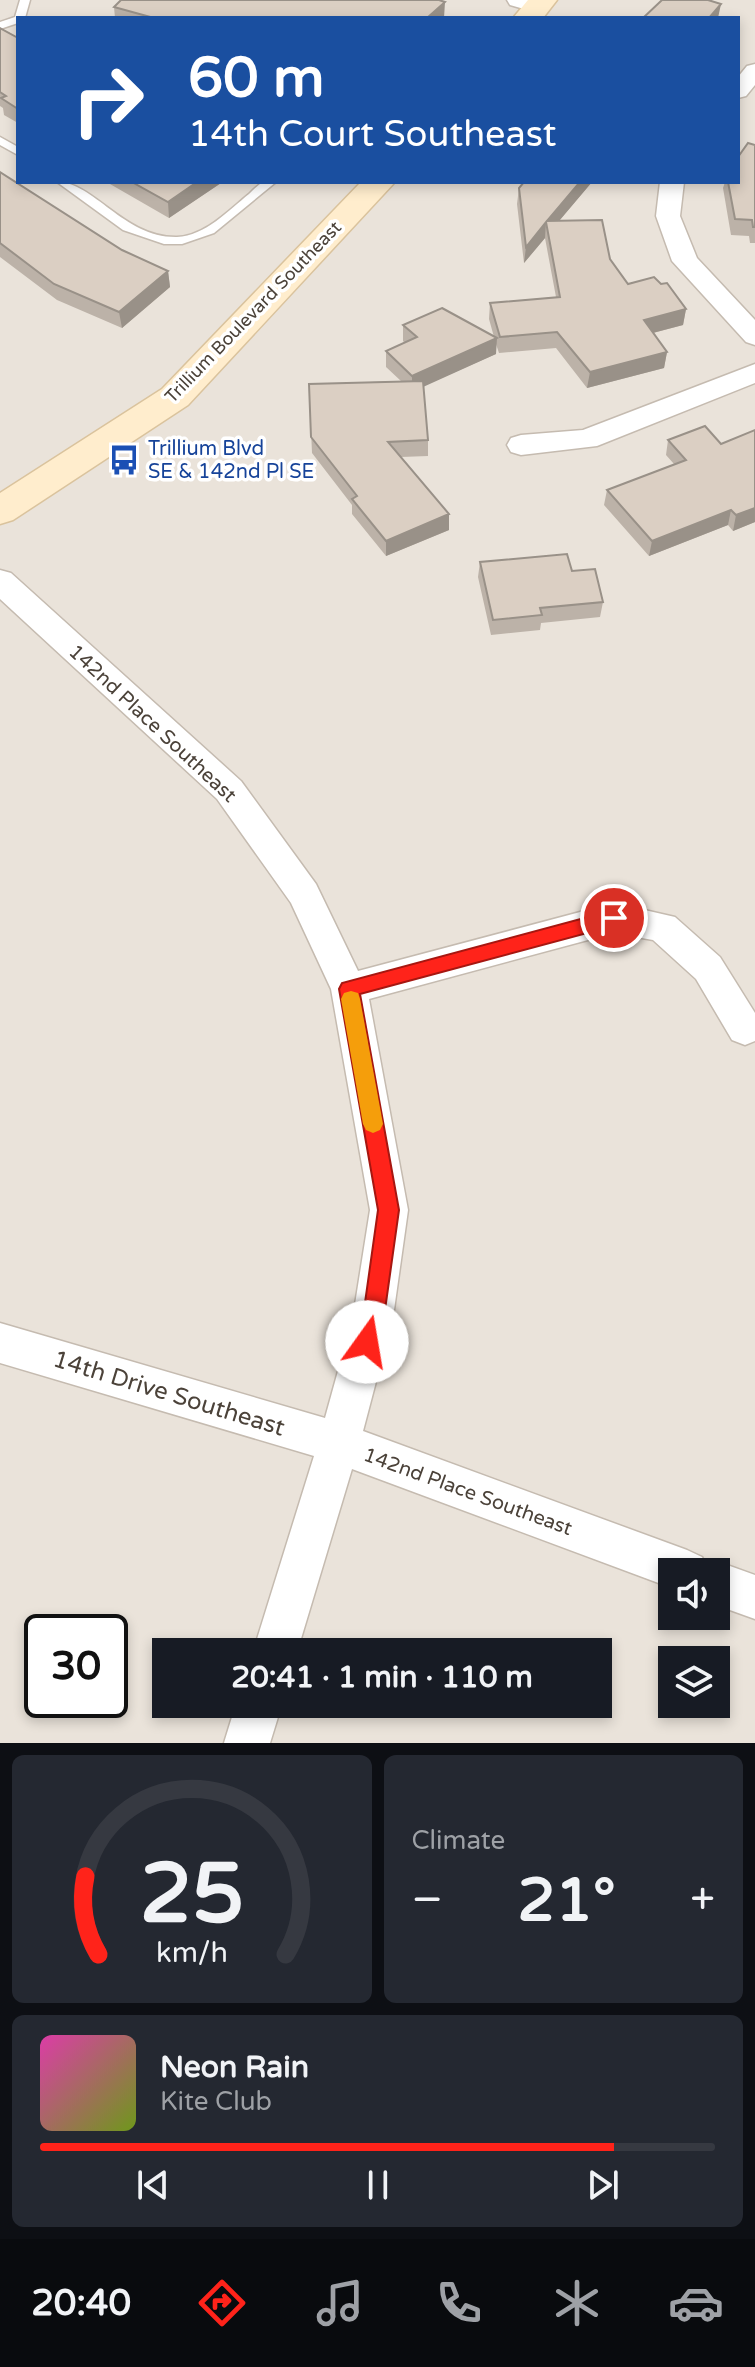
<!DOCTYPE html>
<meta charset="utf-8">
<style>
:root{--surface:#171b24;--page:#242831;--text:#f1f3f6;--muted:#9ea1a6;--line:#363941;--accent:#ff231a}
body{margin:0;font-family:"Varela Round",sans-serif;background:var(--page);color:var(--text);height:100vh;display:flex;flex-direction:column;font-size:30px;white-space:nowrap}
*{box-sizing:border-box;margin:0}
p{font-size:26px;color:var(--muted)}
.icon{flex:none;width:44px;height:44px;fill:none;stroke:currentColor;stroke-width:2;stroke-linecap:round;stroke-linejoin:round}
.map{position:relative;height:1743px;overflow:hidden}
.panel{display:flex;flex-direction:column;gap:12px;padding:12px;background:#0d0f14;flex:1}
.panel>*{flex:none}
.top-card{position:absolute;left:16px;top:16px;width:724px;height:168px;border-radius:0px;box-shadow:0 4px 12px #0003;background:#1a4fa0;color:#fff;overflow:hidden}
.buttons{position:absolute;left:658px;top:1558px;display:grid;gap:16px}
.buttons a{display:grid;place-items:center;width:72px;height:72px;border-radius:0px;background:var(--surface);box-shadow:0 4px 12px #0003;font-size:40px}
.speed{position:absolute;left:24px;top:1614px;display:flex;gap:16px;font-size:40px;font-weight:700;text-align:center}
.speed>*{display:grid;place-content:center;width:104px;height:104px;border-radius:50%;background:var(--surface);box-shadow:0 4px 12px #0003;line-height:1}
.speed .limit{border:4px solid #111;border-radius:12px;background:#fff;color:#111}
.pin{position:absolute;display:grid;place-items:center;width:68px;height:68px;color:#fff;margin:-34px;border:4px solid #fff;border-radius:50%;box-shadow:0 2px 8px #0007}
.me{position:absolute;width:88px;margin:-44px;rotate:13deg;stroke-linejoin:round;filter:drop-shadow(0 0 6px #0008)}
.turn{display:flex;align-items:center;gap:28px;height:168px;padding:0 40px;font-size:36px}
.turn .icon{width:104px;height:104px;stroke-width:2.5}
.turn b{display:block;font-size:56px;line-height:68px}
.big{font-size:60px;font-weight:700;line-height:1.1}
.panel .tile{flex:1;display:flex;flex-direction:column;justify-content:center;gap:12px;min-width:0;padding:0 28px;border-radius:12px;background:var(--page)}
.panel .dial{align-items:center;gap:0}
.dial svg{height:208px;overflow:visible;fill:none;stroke:var(--line);stroke-width:7;stroke-linecap:round;text-anchor:middle}
.dial text{fill:var(--text);stroke:none}
.song{display:flex;align-items:center;gap:24px}
.cover{width:96px;height:96px;border-radius:12px;background:linear-gradient(135deg,hsl(320 70% 55%),hsl(80 70% 35%))}
.played{height:8px;border-radius:4px;background:linear-gradient(90deg,var(--accent) 85%,var(--line) 85%)}
.keys{display:flex;justify-content:space-around;direction:ltr}
.heat{display:flex;justify-content:space-between;align-items:center;font-size:44px;direction:ltr}
.panel .tiles{flex:1;display:grid;gap:12px;grid-template-columns:1fr 1fr}
.tile:last-child{grid-column:span 2}
.trip{position:absolute;left:152px;top:1638px;width:460px;height:80px;border-radius:0px;background:var(--surface);box-shadow:0 4px 12px #0003;font-weight:700;line-height:80px;text-align:center}
.menu{display:flex;height:128px;justify-content:space-around;align-items:center;background:#090b0e;color:var(--muted)}
.menu .icon{width:56px;height:56px}
.menu .on{color:var(--accent)}
.menu b{font-size:36px;color:var(--text)}
.map>svg:first-child{display:block}
.residential{fill:#eae3da;fill-rule:evenodd}
.lines{fill:none;stroke-linecap:round;stroke-linejoin:round}
.lane-casing{stroke:#c5bbb0;stroke-width:3}
.street-casing{stroke:#c5bbb0;stroke-width:3}
.secondary-casing{stroke:#dac39d;stroke-width:3}
.lane{fill:#fff;fill-rule:evenodd}
.street{fill:#fff;fill-rule:evenodd}
.secondary{fill:#ffedcd;fill-rule:evenodd}
.wall{fill:#bcb2a8}
.shaded-wall{fill:#999188}
.building{fill:#dbcfc3;stroke:#999188;stroke-width:2}
.route{fill:#ff231a;stroke:#a61711;stroke-width:2}
.slow{fill:#f59e0b}
.labels{text-anchor:middle;stroke-width:7;stroke-linejoin:round;paint-order:stroke}
.far-street-label{font-size:18px;fill:#4b4239;stroke:#fff}
.transit-label{font-size:20px;fill:#164399;stroke:#fff;text-anchor:start}
.street-label{font-size:20px;fill:#4b4239;stroke:#fff}
.near-street-label{font-size:24px;fill:#4b4239;stroke:#fff}
</style>
<div class="map">
<svg width="755" height="1743" viewBox="0 0 755 1743">
<rect width="100%" height="100%" fill="#f6f2ec"/>
<path class="residential" d="M 0,0 L 755,0 L 755,1743 L 0,1743 ZM 18,18 L 738,18 L 738,182 L 18,182 ZM 672,1572 L 716,1572 L 716,1616 L 672,1616 ZM 42,1632 L 110,1632 L 110,1700 L 42,1700 ZM 166,1652 L 598,1652 L 598,1704 L 166,1704 ZM 672,1660 L 716,1660 L 716,1704 L 672,1704 Z"/>
<g class="lines">
<g class="lane-casing">
<path id="lane" d="M 20,0 L 30,0 L 25,18 L 18,18 L 18,23 L 0,29 L 0,22 L 15,17 Z
M 0,137 L 18,147 L 18,155 L 0,145 Z
M 57,182 C 94,182 124,238 177,237 C 205,236 229,210 249,194 C 253,190 259,184 263,182 C 267,181 272,182 276,182 L 214,233 L 182,244 L 164,244 L 123,230 Z"/>
</g>
<g class="street-casing">
<path id="street" d="M 507,0 L 541,0 L 549,6 L 538,13 L 510,5 Z
M 755,64 L 755,85 L 746,96 L 738,98 L 738,77 L 747,66 Z
M 660,182 L 684,182 L 680,216 L 697,258 L 755,320 L 755,345 L 746,342 L 672,261 L 656,216 Z
M 755,364 L 755,383 L 597,446 L 521,455 L 511,452 L 507,445 L 511,438 L 521,435 L 583,430 Z
M 0,570 L 11,573 L 241,781 L 316,884 L 358,971 L 614,903 L 675,917 L 720,957 L 755,1013 L 755,1041 L 745,1045 L 732,1040 L 696,979 L 653,940 L 614,933 L 369,999 L 408,1210 L 393,1317 L 363,1431 L 687,1550 L 702,1557 L 706,1565 L 716,1561 L 755,1575 L 755,1619 L 716,1605 L 716,1572 L 672,1572 L 672,1588 L 352,1469 L 297,1652 L 253,1652 L 314,1456 L 0,1363 L 0,1323 L 325,1418 L 353,1317 L 370,1210 L 331,989 L 291,903 L 217,799 L 0,599 Z
M 236,1704 L 282,1704 L 270,1743 L 224,1743 Z"/>
</g>
<g class="secondary-casing">
<path id="secondary" d="M 528,0 L 557,0 L 543,18 L 513,18 Z
M 361,182 L 395,182 L 188,405 L 13,520 L 0,524 L 0,493 L 162,389 Z"/>
</g>
<use href="#lane" class="lane"/>
<use href="#street" class="street"/>
<use href="#secondary" class="secondary"/>
</g>
<path class="wall" d="M 441,1 L 444,18 L 115,18 L 114,7 Z
M 0,28 L 18,38 L 18,123 L 4,115 L 3,108 L 0,106 Z
M 755,145 L 755,243 L 750,243 L 749,236 L 731,235 L 723,188 L 725,182 L 738,182 Z
M 0,172 L 122,250 L 168,271 L 170,287 L 122,328 L 57,300 L 0,257 Z
M 109,182 L 221,182 L 221,183 L 169,218 L 110,184 Z
M 592,182 L 559,221 L 610,259 L 628,284 L 661,284 L 686,309 L 683,325 L 653,333 L 667,352 L 664,368 L 587,388 L 556,348 L 499,353 L 496,344 L 496,354 L 423,386 L 428,440 L 428,456 L 401,457 L 449,530 L 386,556 L 352,514 L 352,505 L 312,453 L 309,384 L 401,381 L 386,367 L 386,351 L 405,343 L 403,341 L 403,325 L 494,337 L 489,319 L 490,303 L 556,297 L 545,238 L 524,263 L 517,204 L 519,188 Z
M 755,430 L 755,522 L 733,531 L 728,525 L 649,556 L 604,505 L 607,490 L 674,464 L 666,455 L 668,440 L 721,444 Z
M 480,562 L 572,571 L 603,602 L 600,617 L 541,623 L 540,630 L 491,635 L 478,577 Z"/>
<path class="shaded-wall" d="M 445,2 L 444,18 L 427,18 Z
M 721,4 L 718,18 L 709,18 Z
M 197,182 L 221,182 L 221,183 L 169,218 L 168,202 Z
M 580,182 L 592,182 L 548,234 L 547,221 Z
M 546,222 L 545,238 L 524,263 L 526,247 Z
M 168,271 L 170,287 L 122,328 L 119,312 Z
M 686,309 L 683,325 L 641,336 L 644,320 Z
M 497,338 L 496,354 L 412,392 L 412,376 Z
M 667,352 L 664,368 L 587,388 L 590,372 Z
M 755,508 L 755,522 L 733,531 L 736,515 Z
M 731,510 L 728,525 L 649,556 L 652,541 Z
M 449,514 L 449,530 L 386,556 L 386,541 Z"/>
<path class="building" d="M 121,0 L 439,0 L 445,2 L 427,18 L 154,18 L 114,7 Z
M 662,0 L 708,0 L 721,4 L 709,18 L 643,18 Z
M 0,28 L 18,38 L 18,109 L 1,98 L 6,96 L 0,92 Z
M 748,143 L 755,145 L 755,227 L 753,227 L 752,220 L 735,219 L 728,182 L 738,182 L 738,157 Z
M 0,172 L 122,250 L 168,271 L 119,312 L 54,284 L 0,243 Z
M 132,182 L 197,182 L 168,202 Z
M 524,182 L 580,182 L 547,221 L 602,220 L 610,259 L 628,284 L 654,277 L 661,284 L 667,283 L 686,309 L 644,320 L 667,352 L 590,372 L 557,332 L 500,337 L 490,303 L 560,297 L 546,222 L 526,247 L 519,188 Z
M 442,308 L 497,338 L 412,376 L 386,351 L 417,337 L 403,325 Z
M 423,381 L 428,440 L 388,442 L 449,514 L 386,541 L 352,499 L 357,496 L 311,437 L 309,384 Z
M 705,426 L 721,444 L 755,430 L 755,508 L 736,515 L 731,510 L 652,541 L 607,490 L 686,460 L 668,440 Z
M 567,554 L 572,571 L 595,569 L 603,602 L 540,608 L 542,615 L 493,620 L 480,562 Z"/>
<path class="route" d="M 614,910 L 621,912 L 623,918 L 621,924 L 360,994 L 399,1210 L 384,1317 L 374,1350 L 367,1353 L 359,1350 L 356,1342 L 363,1317 L 378,1210 L 339,989 L 342,983 Z"/>
<path class="slow" d="M 351,991 L 358,993 L 360,999 L 383,1124 L 380,1130 L 373,1133 L 366,1130 L 363,1124 L 341,999 L 344,993 Z"/>
<defs>
<g id="bus-bare" transform="scale(2.4)"><path d="M-5-6H5V4H4V6H2V4H-2V6H-4V4H-5ZM-3.5-4V0h7V-4ZM-3.5 1.2v1.5H-2V1.2ZM2 1.2v1.5H3.5V1.2Z" fill="#1a4fb4" stroke="#fff" stroke-width="2.5" paint-order="stroke"/></g>
</defs>
<g fill-rule="evenodd">
<use href="#bus-bare" x="124" y="460"/>
</g>
<g class="labels">
<g class="far-street-label">
<text transform="translate(253 312) rotate(-46)" y="6">Trillium Boulevard Southeast</text>
</g>
<g class="transit-label">
<text x="148" y="455">Trillium Blvd<tspan x="148" dy="23">SE &amp; 142nd Pl SE</tspan></text>
</g>
<g class="street-label">
<text transform="translate(153 723) rotate(43)" y="7">142nd Place Southeast</text>
<text transform="translate(468 1491) rotate(20)" y="7">142nd Place Southeast</text>
</g>
<g class="near-street-label">
<text transform="translate(169 1393) rotate(17)" y="8">14th Drive Southeast</text>
</g>
</g>
</svg>
<div class="buttons">
<a><svg class="icon" aria-label="sound" viewBox="0 0 24 24"><path d="M4 9h4l5-4v14l-5-4H4zM17 9q2 3 0 6"/></svg></a>
<a><svg class="icon" aria-label="layers" viewBox="0 0 24 24"><path d="M12 4l9 5-9 5-9-5zM3 14l9 5 9-5"/></svg></a>
</div>
<div class="speed"><div class="limit">30</div></div>
<div class="pin" style="left:614px;top:918px;background:#d93025"><svg class="icon" aria-label="arrive" viewBox="0 0 24 24"><path d="M6 21V4h12l-3 4 3 4H6"/></svg></div>
<svg class="me" style="left:367px;top:1342px" viewBox="-20 -20 40 40"><circle r="19" fill="#fff"/><path d="M0-13L10 11 0 6-10 11z" fill="#ff231a"/></svg>
<div class="trip">20:41 · 1 min · 110 m</div>
<div class="top-card">
<div class="turn"><svg class="icon" aria-label="right" viewBox="0 0 24 24"><path d="M7 20v-9h11M14 6l5 5-5 5"/></svg><div><b>60 m</b>14th Court Southeast</div></div>
</div>
</div>
<section class="panel">
<div class="tiles">
<div class="tile dial"><svg viewBox="0 0 100 80">
<path d="M14 69A42 42 0 1 1 86 69"/>
<path d="M14 69A42 42 0 0 1 9 39" stroke="#ff231a"/>
<text x="50" y="56" font-size="32" font-weight="700">25</text>
<text x="50" y="72" font-size="11">km/h</text>
</svg></div>
<div class="tile"><p>Climate</p>
<div class="heat"><a>−</a><b class="big">21°</b><a>+</a></div>
</div>
<div class="tile">
<div class="song"><i class="cover"></i><div><b>Neon Rain</b><p>Kite Club</p></div></div>
<div class="played"></div>
<div class="keys"><svg class="icon" aria-label="previous" viewBox="0 0 24 24"><path d="M18 5L8 12l10 7zM5 5v14"/></svg><svg class="icon" aria-label="pause" viewBox="0 0 24 24"><path d="M8 5v14M16 5v14"/></svg><svg class="icon" aria-label="next" viewBox="0 0 24 24"><path d="M6 5l10 7-10 7zM19 5v14"/></svg></div>
</div>
</div>
</section>
<nav class="menu">
<b>20:40</b>
<svg class="icon on" aria-label="directions" viewBox="0 0 24 24"><path d="M12 3l9 9-9 9-9-9zM9 14v-3h6M13 9l2 2-2 2"/></svg>
<svg class="icon" aria-label="music" viewBox="0 0 24 24"><path d="M9 18V5l10-2v13"/><circle cx="6" cy="18" r="3"/><circle cx="16" cy="16" r="3"/></svg>
<svg class="icon" aria-label="phone" viewBox="0 0 24 24"><path d="M5 4h4l2 5-3 2q2 4 5 5l2-3 5 2v4C11 20 4 13 5 4z"/></svg>
<svg class="icon" aria-label="climate" viewBox="0 0 24 24"><path d="M12 3v18M4 7l16 10M4 17L20 7"/></svg>
<svg class="icon" aria-label="car" viewBox="0 0 24 24"><path d="M5 17H2v-5l4-1 3-4h7l3 4 3 1v5h-3M9 17h6M6 11h13"/><circle cx="7" cy="17" r="2"/><circle cx="17" cy="17" r="2"/></svg>
</nav>
